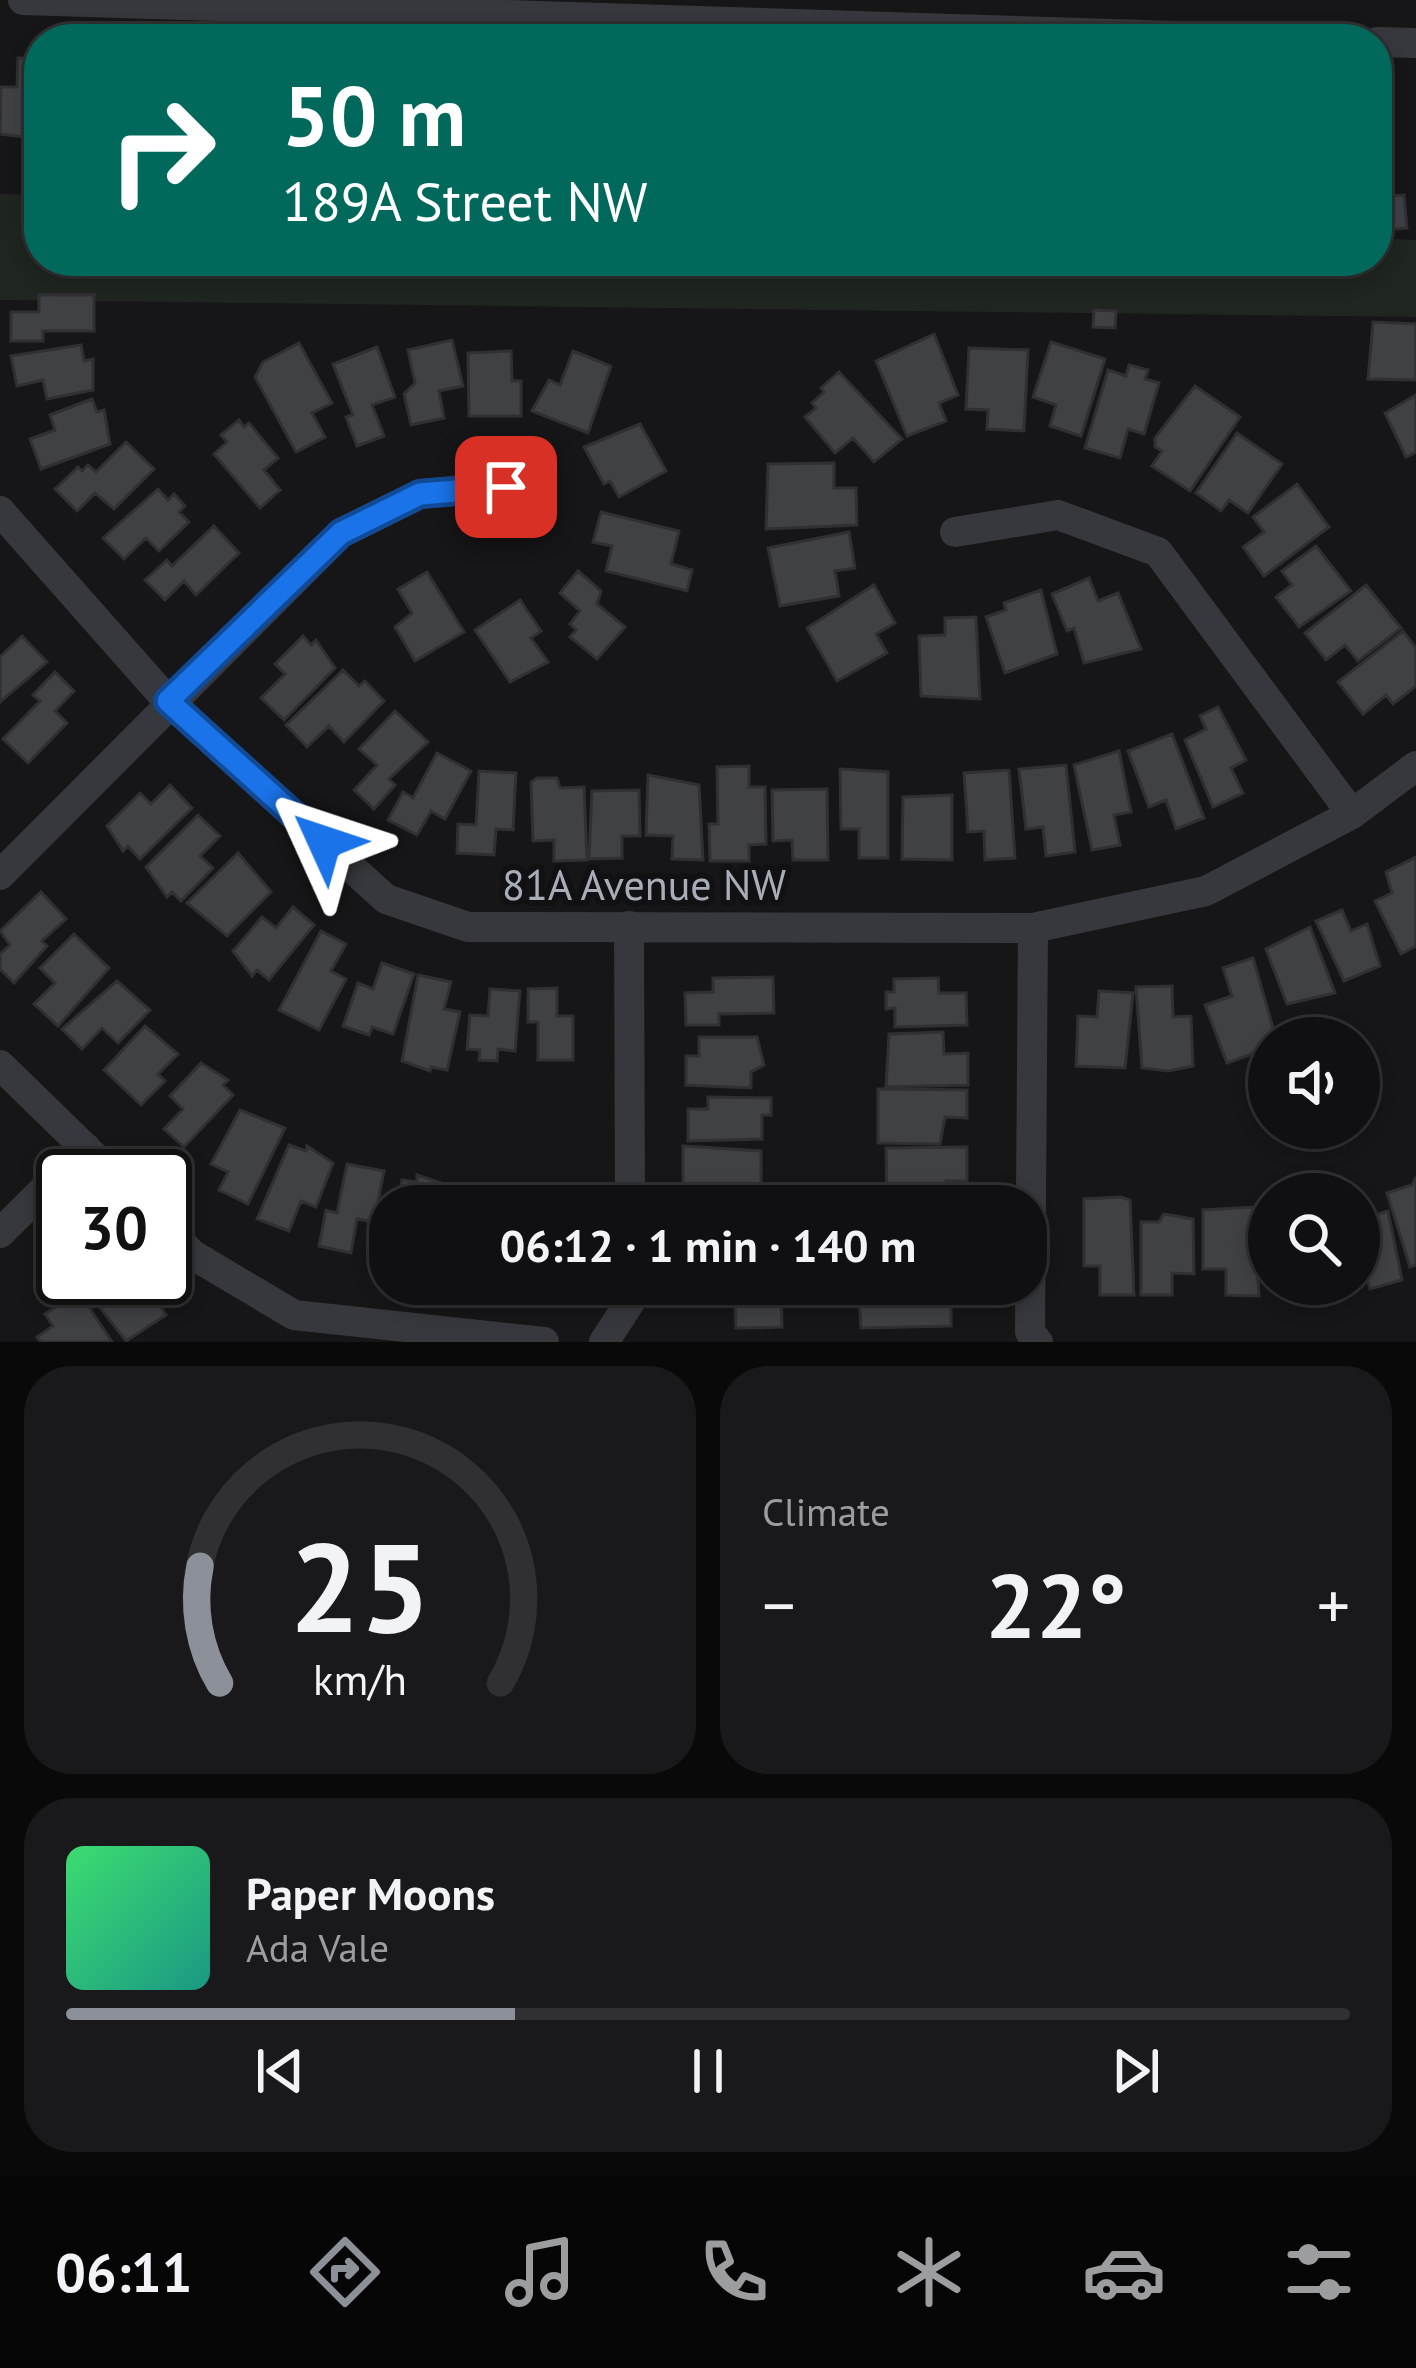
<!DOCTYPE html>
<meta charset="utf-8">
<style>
:root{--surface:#101012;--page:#19191b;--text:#f1f3f6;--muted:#9c9d9f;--line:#303032;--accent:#8c9099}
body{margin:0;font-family:"PT Sans",sans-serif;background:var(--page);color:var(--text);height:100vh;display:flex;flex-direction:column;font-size:45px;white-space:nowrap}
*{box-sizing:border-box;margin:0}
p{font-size:39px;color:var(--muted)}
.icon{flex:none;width:66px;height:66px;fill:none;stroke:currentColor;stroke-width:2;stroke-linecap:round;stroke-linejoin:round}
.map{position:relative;height:1342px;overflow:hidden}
.details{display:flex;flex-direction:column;gap:24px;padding:24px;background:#09090a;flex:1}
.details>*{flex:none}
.guide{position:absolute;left:24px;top:24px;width:1368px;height:252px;border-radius:48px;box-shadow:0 6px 18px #0003,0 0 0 3px var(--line);background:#00695c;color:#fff;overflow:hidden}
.tools{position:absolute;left:1248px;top:1017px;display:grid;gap:24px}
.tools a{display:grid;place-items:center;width:132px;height:132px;border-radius:50%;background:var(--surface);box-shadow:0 6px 18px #0003,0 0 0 3px var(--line);font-size:60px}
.speed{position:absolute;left:36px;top:1149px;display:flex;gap:24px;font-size:60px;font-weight:700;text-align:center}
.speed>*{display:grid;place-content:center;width:156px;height:156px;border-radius:50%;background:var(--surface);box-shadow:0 6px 18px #0003,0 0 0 3px var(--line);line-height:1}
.speed .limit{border:6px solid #111;border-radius:18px;background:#fff;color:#111}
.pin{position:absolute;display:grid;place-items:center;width:102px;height:102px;color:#fff;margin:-51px;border-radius:24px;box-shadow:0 6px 18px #0006}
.me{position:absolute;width:132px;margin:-66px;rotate:312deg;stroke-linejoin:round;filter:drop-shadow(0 0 9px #0008)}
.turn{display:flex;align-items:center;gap:42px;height:252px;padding:0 60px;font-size:54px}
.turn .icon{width:156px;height:156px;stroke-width:2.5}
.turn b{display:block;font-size:84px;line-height:102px}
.big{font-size:90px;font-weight:600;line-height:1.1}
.details .tile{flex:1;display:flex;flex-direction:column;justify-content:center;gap:18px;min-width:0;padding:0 42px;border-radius:48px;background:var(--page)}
.details .dial{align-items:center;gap:0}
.dial svg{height:312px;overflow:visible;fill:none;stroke:var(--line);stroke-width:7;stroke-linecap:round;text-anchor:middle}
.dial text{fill:var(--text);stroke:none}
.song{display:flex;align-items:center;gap:36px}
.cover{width:144px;height:144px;border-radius:18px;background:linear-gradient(135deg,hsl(140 70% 55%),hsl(170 70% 35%))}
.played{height:12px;border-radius:6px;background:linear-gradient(90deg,var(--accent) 35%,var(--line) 35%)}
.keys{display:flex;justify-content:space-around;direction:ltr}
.heat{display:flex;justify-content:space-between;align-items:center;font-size:66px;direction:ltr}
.details .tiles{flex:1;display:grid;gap:24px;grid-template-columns:1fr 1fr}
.tile:last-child{grid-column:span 2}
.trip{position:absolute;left:369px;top:1185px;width:678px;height:120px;border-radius:48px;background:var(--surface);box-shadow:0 6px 18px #0003,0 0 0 3px var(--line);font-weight:600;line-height:120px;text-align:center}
.menu{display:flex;height:192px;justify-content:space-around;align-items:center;background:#060607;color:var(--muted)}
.menu .icon{width:84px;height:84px}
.menu .active{color:var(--accent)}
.menu b{font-size:54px;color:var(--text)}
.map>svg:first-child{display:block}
.green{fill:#1e261f}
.building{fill:#404145;stroke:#303034;stroke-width:3}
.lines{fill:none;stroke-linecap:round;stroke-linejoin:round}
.street{stroke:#37383d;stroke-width:30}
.route-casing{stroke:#114b97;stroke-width:30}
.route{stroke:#1a73e8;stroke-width:21}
.labels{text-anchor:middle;stroke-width:12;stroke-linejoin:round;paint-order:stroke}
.street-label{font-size:42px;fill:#a8adb8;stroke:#111113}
</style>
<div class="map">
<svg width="1416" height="1342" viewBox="0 0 1416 1342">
<rect width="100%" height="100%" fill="#161618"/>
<path class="green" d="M 0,194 L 39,195 L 39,261 L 1377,261 L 1377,238 L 1416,240 L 1416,317 L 0,300 Z"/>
<path class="building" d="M 18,58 L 39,58 L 38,136 L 31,138 L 0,134 L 1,87 L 17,87 Z
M 1387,111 L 1392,172 L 1377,173 L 1377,112 Z
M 1404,195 L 1407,228 L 1377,231 L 1377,197 Z
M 39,295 L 94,295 L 94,331 L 43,331 L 43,341 L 11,341 L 11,312 L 39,312 Z
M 1094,310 L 1116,311 L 1115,328 L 1093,327 Z
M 1373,322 L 1416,324 L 1416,380 L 1368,379 Z
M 934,334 L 958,395 L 939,403 L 946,421 L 907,436 L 876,361 Z
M 452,340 L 463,386 L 439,391 L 444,418 L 411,425 L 404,394 L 415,383 L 408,350 Z
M 1051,342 L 1105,359 L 1081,436 L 1050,426 L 1056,405 L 1033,397 Z
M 299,343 L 332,403 L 312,413 L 325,437 L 296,452 L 255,377 L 263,362 Z
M 81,345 L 84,361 L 93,359 L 93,390 L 47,399 L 43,380 L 17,386 L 11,356 Z
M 377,347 L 395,397 L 372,405 L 384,436 L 357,446 L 346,417 L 353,415 L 333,364 Z
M 969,348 L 1028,350 L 1024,431 L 987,429 L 988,410 L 966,409 Z
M 511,351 L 512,381 L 521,381 L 521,416 L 469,416 L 468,353 Z
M 573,351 L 611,366 L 588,433 L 532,411 L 549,380 L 560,385 Z
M 1129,365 L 1148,370 L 1145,379 L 1159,383 L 1144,434 L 1128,429 L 1120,458 L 1085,448 L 1108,370 L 1126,376 Z
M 839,372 L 902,439 L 874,462 L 853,438 L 835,453 L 805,417 L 816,408 L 812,403 L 824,392 L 821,388 Z
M 1195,386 L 1240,417 L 1190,491 L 1152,466 L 1162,451 L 1155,447 L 1155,438 Z
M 1416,395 L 1416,452 L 1406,457 L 1385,413 Z
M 92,399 L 97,412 L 104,410 L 110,444 L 41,469 L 30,439 L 55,430 L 50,415 Z
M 239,420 L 244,427 L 249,423 L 278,458 L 264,470 L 280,490 L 260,508 L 214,454 L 227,442 L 221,435 Z
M 640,424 L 666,471 L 619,497 L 610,481 L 604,484 L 584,447 Z
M 1237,433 L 1282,464 L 1248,513 L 1229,500 L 1221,511 L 1196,493 Z
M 126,442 L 154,469 L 114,509 L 95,493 L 77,511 L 55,489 L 78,467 L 82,471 L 88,465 L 96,472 Z
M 834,463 L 834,488 L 856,488 L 857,525 L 766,529 L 768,464 Z
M 1297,484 L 1329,527 L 1264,576 L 1243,547 L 1264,532 L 1253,517 Z
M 158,489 L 168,500 L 174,494 L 185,506 L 179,512 L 189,522 L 159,551 L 146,538 L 124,559 L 103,538 Z
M 601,512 L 679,531 L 671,564 L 692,570 L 687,591 L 606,571 L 612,546 L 593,542 Z
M 214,526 L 239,553 L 196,595 L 184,581 L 165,600 L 145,580 L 167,560 L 172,566 Z
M 849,532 L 855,568 L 835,571 L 839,596 L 780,606 L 768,548 Z
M 1316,546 L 1351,591 L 1299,627 L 1276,597 L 1292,585 L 1282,571 Z
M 578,571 L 601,591 L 597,604 L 625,627 L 597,659 L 570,637 L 576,630 L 570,624 L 580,611 L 560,593 Z
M 427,572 L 464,632 L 415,661 L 395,627 L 412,613 L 398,589 Z
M 1089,578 L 1098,601 L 1118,593 L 1141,649 L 1084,663 L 1074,628 L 1067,631 L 1052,594 Z
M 874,585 L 895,623 L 876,634 L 887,653 L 837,681 L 807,628 Z
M 1366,585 L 1401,628 L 1358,661 L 1345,645 L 1326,660 L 1305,633 Z
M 1041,590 L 1057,654 L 1005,673 L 986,617 L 1006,610 L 1004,603 Z
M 520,600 L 541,631 L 531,638 L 548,662 L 510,682 L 475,630 Z
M 976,617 L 980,699 L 921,696 L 919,636 L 945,635 L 945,618 Z
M 1403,631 L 1416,648 L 1416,686 L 1393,704 L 1386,695 L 1363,714 L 1338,682 Z
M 22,636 L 47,662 L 0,702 L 0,657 Z
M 303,636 L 311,645 L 316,640 L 335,668 L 284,720 L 261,698 L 285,674 L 275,664 Z
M 343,670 L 359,686 L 365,681 L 384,701 L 344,742 L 329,726 L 307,747 L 286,725 Z
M 55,672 L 74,691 L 55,711 L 67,723 L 28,763 L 3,739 L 40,701 L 33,695 Z
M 1218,707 L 1246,760 L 1231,768 L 1243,793 L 1213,807 L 1185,740 L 1206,729 L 1200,716 Z
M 395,711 L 428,742 L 389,779 L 395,785 L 374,809 L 354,790 L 377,765 L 359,749 Z
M 1172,734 L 1204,818 L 1176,829 L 1166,800 L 1149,807 L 1128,751 Z
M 1119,751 L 1131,812 L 1114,815 L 1120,845 L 1092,850 L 1074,765 Z
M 437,753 L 471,771 L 445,819 L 431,811 L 417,835 L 388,820 L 403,792 L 413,798 Z
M 1066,765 L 1075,852 L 1046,856 L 1043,827 L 1026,829 L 1019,769 Z
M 749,766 L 749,787 L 765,787 L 766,844 L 749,845 L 749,861 L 710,861 L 709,824 L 718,824 L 717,767 Z
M 840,769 L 888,772 L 888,858 L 859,858 L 859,829 L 841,829 Z
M 1009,770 L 1015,858 L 985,860 L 984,831 L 968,832 L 964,773 Z
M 479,771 L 516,773 L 513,830 L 496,829 L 494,855 L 457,853 L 458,824 L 476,825 Z
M 648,775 L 699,785 L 703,860 L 672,859 L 673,836 L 646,835 Z
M 537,778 L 557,778 L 560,788 L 584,787 L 587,860 L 554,861 L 554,840 L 533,841 L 531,782 Z
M 170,785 L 192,808 L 140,859 L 128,846 L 123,851 L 107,826 L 140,793 L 151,804 Z
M 827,789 L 828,860 L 793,860 L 792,840 L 773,841 L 772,790 Z
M 639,790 L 640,836 L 622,836 L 622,858 L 589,859 L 592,791 Z
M 952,795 L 952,860 L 902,859 L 903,797 Z
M 198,815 L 220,836 L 200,856 L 213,868 L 181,901 L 172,892 L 167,897 L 146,867 Z
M 238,853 L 271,892 L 227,936 L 187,903 Z
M 1416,857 L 1416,946 L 1401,954 L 1375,901 L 1392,893 L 1386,872 Z
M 41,892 L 66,919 L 42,941 L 47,946 L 14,983 L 0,969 L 0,954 L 10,945 L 0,931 Z
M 293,907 L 314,925 L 269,980 L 257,970 L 252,976 L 233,951 L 262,917 L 276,928 Z
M 1342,910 L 1351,931 L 1367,924 L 1380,966 L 1344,981 L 1316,921 Z
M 1310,927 L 1335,993 L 1287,1004 L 1266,949 Z
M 321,931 L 346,944 L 331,971 L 346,979 L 319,1030 L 279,1010 Z
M 74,934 L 109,968 L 58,1026 L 34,1004 L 55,983 L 40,968 Z
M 1253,958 L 1276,1038 L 1269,1038 L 1269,1048 L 1227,1063 L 1205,1005 L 1232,996 L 1223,968 Z
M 382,963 L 414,974 L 393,1034 L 372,1027 L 369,1035 L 343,1026 L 358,983 L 373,989 Z
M 418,975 L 451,982 L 444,1009 L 460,1012 L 447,1070 L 431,1067 L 430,1071 L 402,1061 Z
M 773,977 L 774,1013 L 719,1014 L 719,1025 L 686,1025 L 685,993 L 713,992 L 713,978 Z
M 938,978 L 939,993 L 966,993 L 967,1025 L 895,1027 L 895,1008 L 886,1009 L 886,992 L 894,992 L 894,979 Z
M 117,981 L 150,1010 L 118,1043 L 102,1028 L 82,1049 L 62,1029 Z
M 1172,986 L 1173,1017 L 1191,1016 L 1193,1066 L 1168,1071 L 1142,1068 L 1136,987 Z
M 557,988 L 557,1016 L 573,1016 L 573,1060 L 538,1060 L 538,1022 L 528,1022 L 528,989 Z
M 490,989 L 520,991 L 515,1051 L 498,1049 L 497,1061 L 479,1060 L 480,1050 L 467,1049 L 470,1015 L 488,1016 Z
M 1099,991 L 1133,993 L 1125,1068 L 1076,1066 L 1078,1016 L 1097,1017 Z
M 145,1026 L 178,1054 L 158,1074 L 165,1081 L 141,1105 L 104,1070 Z
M 943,1032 L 944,1054 L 968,1053 L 968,1085 L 886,1087 L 889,1034 Z
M 699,1037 L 757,1037 L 764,1065 L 751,1072 L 751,1088 L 686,1085 L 686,1056 L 699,1056 Z
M 201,1063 L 228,1080 L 223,1085 L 233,1095 L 184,1147 L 164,1129 L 183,1109 L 170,1096 Z
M 878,1089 L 967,1090 L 967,1118 L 945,1117 L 940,1144 L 878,1143 Z
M 708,1097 L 771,1098 L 771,1115 L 762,1115 L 762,1139 L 688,1141 L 688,1109 L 708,1109 Z
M 240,1110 L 285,1128 L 248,1204 L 219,1190 L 228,1172 L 211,1164 Z
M 289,1145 L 306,1151 L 307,1146 L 333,1163 L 316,1207 L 301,1201 L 289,1231 L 257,1219 Z
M 683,1146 L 761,1151 L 761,1202 L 712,1201 L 712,1189 L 683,1189 Z
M 967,1147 L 967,1181 L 946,1181 L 946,1204 L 887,1205 L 886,1148 Z
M 347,1164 L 384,1171 L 374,1222 L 357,1219 L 351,1253 L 319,1246 L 326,1210 L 337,1213 Z
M 417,1175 L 450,1186 L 447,1206 L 398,1206 L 402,1180 L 417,1182 Z
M 1416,1177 L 1416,1265 L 1410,1267 L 1387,1193 L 1412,1185 Z
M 475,1187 L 507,1195 L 506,1206 L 460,1206 L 461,1190 Z
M 524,1194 L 577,1199 L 576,1206 L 522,1206 Z
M 1121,1197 L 1130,1200 L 1134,1295 L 1100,1295 L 1100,1266 L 1084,1266 L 1084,1199 Z
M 1254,1207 L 1259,1296 L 1226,1295 L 1226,1269 L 1203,1269 L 1203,1210 Z
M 1388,1211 L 1402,1280 L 1370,1289 L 1366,1277 L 1359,1279 L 1359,1220 Z
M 1164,1214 L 1193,1219 L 1194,1274 L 1172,1273 L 1172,1295 L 1141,1295 L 1141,1222 L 1159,1222 Z
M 1263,1223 L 1269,1223 L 1269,1281 L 1263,1281 Z
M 77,1278 L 115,1278 L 120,1286 L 142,1278 L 166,1315 L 126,1341 Z
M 703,1284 L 781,1284 L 782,1327 L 736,1328 L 735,1303 L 703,1304 Z
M 858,1284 L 921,1284 L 921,1298 L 951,1297 L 951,1326 L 861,1328 Z
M 1286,1284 L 1322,1284 L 1322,1297 L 1286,1297 Z
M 79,1292 L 112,1342 L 41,1342 L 37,1337 L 53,1326 L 45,1314 Z"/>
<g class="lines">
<path class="street" d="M 23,0 L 1275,39
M 1377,42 L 1416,43
M 0,511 L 168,701 L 386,899 L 468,927 L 1033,928 L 1206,891 L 1352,814 L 1416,766
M 955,532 L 1058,515 L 1158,552 L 1352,814
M 0,875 L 341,533 L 420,494 L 505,486
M 629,926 L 630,1206
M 1033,928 L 1030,1332 L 1038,1342
M 0,1065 L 114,1176
M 165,1227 L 193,1255 L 294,1315 L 544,1342
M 0,1233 L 86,1148
M 604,1342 L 630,1302 L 630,1284"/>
</g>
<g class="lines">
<g class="route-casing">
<path id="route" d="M 324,842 L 168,701 L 341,533 L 420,494 L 506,487"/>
</g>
<use href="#route" class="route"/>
</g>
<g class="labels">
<g class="street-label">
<text x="644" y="900">81A Avenue NW</text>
</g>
</g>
</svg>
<div class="tools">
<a><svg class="icon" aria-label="sound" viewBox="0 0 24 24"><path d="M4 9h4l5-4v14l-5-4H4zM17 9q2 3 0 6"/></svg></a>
<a><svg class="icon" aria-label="search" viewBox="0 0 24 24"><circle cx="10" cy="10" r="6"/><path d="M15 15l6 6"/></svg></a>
</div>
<div class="speed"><div class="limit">30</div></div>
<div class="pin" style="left:506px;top:487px;background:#d93025"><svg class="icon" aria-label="arrive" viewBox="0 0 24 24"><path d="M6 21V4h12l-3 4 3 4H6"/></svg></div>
<svg class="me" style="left:324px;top:842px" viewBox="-20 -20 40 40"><path d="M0-17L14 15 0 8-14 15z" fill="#1a73e8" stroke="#fff" stroke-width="4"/></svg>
<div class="trip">06:12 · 1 min · 140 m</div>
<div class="guide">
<div class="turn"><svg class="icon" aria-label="right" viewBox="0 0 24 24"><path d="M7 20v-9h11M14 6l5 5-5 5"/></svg><div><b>50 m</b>189A Street NW</div></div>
</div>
</div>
<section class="details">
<div class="tiles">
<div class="tile dial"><svg viewBox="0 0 100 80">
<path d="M14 69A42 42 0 1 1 86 69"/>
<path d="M14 69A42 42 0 0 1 9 39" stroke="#8c9099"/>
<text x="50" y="56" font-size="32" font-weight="700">25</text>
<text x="50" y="72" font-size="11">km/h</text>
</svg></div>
<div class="tile"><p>Climate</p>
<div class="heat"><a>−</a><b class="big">22°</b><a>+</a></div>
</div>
<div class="tile">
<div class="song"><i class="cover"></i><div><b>Paper Moons</b><p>Ada Vale</p></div></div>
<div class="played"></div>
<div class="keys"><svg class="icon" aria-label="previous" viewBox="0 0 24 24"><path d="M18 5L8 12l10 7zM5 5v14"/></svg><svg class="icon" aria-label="pause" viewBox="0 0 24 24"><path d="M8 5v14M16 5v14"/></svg><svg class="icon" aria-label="next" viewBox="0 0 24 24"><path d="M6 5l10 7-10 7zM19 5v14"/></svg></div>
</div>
</div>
</section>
<nav class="menu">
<b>06:11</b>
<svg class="icon active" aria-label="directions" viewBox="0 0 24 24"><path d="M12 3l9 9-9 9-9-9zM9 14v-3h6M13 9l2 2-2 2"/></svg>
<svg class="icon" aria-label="music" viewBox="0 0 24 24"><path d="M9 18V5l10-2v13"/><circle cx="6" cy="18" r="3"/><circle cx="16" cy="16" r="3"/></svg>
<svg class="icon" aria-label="phone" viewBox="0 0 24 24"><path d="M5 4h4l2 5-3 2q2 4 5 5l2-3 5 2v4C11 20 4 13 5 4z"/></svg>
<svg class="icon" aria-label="climate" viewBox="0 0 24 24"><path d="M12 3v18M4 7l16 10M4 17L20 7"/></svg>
<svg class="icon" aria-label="car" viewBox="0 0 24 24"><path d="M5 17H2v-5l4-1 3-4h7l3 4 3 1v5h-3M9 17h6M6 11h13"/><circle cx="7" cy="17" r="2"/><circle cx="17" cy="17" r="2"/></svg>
<svg class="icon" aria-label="filters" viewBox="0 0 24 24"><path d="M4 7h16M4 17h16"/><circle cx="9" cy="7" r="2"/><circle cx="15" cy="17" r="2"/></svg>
</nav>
